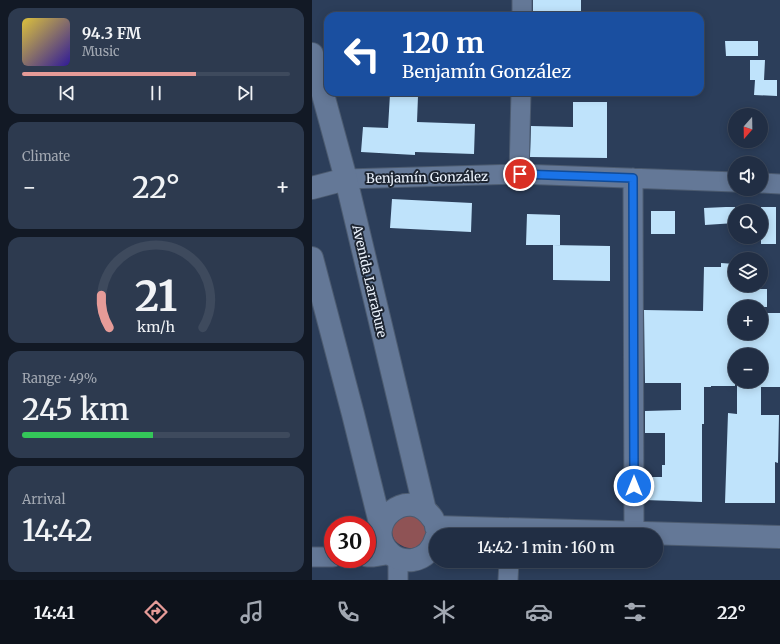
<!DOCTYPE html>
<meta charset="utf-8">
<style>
:root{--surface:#212e44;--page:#2d3a4f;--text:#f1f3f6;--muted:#a2a8b2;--line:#3e4a5d;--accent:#e69b98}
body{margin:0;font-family:Merriweather,serif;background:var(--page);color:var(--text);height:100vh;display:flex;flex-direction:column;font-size:15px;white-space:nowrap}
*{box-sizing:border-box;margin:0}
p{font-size:13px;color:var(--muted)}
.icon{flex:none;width:22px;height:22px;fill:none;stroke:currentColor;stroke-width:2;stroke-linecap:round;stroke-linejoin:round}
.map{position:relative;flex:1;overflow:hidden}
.details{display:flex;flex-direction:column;gap:8px;padding:8px;background:#121925;width:312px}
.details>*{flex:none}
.guide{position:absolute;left:12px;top:12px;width:380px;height:84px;border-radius:12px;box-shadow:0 2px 10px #0003,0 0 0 1px var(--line);background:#1a4fa0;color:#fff;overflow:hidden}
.needle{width:26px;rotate:200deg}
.buttons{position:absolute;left:416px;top:108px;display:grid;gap:8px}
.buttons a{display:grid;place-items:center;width:40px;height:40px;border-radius:50%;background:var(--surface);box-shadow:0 2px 10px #0003,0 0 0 1px var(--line);font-size:20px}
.speed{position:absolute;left:12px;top:516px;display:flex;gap:8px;font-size:20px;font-weight:700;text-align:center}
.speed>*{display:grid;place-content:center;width:52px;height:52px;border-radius:50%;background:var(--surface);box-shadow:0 2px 10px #0003,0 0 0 1px var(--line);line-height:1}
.speed .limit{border:6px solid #d22;background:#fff;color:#111}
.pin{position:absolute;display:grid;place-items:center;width:34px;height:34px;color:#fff;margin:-17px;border:2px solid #fff;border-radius:50%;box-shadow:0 1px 4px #0007}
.me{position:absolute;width:44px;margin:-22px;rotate:0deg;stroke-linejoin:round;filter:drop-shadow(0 0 3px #0008)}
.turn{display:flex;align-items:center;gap:14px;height:84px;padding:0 12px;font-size:18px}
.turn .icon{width:52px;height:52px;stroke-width:2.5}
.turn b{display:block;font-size:28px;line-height:34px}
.big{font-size:30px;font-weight:600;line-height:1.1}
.details .card{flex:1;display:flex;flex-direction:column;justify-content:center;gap:6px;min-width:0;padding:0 14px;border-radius:12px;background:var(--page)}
.details .dial{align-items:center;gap:0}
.dial svg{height:104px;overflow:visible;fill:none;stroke:var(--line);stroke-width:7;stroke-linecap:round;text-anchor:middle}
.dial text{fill:var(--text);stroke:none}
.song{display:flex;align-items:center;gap:12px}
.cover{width:48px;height:48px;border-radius:6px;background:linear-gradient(135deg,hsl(50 70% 55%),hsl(250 70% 35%))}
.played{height:4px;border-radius:2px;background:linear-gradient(90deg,var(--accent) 65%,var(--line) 65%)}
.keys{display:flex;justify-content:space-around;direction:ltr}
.heat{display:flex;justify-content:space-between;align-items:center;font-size:22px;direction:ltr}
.charge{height:6px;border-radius:3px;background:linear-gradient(90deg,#34c759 49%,var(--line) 0)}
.trip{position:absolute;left:117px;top:528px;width:234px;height:40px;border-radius:20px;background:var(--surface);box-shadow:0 2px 10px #0003,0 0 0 1px var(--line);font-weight:600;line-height:40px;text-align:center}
.tab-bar{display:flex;height:64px;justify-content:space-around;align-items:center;background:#0d121b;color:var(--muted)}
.tab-bar .icon{width:28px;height:28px}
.tab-bar .selected{color:var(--accent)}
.tab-bar b{font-size:18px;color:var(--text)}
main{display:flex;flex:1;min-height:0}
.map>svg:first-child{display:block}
.green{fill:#8f5355}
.building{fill:#bfe3fb}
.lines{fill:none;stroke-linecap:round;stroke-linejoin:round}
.street-casing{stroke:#4c5b70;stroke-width:21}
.secondary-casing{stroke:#4c5b70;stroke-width:24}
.street{stroke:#647897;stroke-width:19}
.secondary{stroke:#647897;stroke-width:22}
.route-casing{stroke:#114b97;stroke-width:10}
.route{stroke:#1a73e8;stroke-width:7}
.labels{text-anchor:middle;stroke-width:4;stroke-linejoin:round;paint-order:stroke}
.street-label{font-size:13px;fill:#edf4fe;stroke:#1d2532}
</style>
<main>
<section class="details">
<div class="card">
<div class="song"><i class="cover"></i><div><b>94.3 FM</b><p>Music</p></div></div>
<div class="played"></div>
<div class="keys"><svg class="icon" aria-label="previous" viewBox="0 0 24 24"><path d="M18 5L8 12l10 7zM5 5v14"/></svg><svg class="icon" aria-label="pause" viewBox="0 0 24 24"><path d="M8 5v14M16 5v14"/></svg><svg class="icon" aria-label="next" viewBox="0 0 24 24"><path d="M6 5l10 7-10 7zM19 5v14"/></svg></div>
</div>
<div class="card"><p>Climate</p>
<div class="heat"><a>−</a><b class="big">22°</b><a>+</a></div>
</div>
<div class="card dial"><svg viewBox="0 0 100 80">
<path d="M14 69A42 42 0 1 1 86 69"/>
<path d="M14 69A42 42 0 0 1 8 44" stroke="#e69b98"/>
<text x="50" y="56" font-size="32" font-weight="700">21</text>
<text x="50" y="72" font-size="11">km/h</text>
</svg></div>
<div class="card"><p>Range · 49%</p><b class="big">245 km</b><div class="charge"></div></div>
<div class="card"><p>Arrival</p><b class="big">14:42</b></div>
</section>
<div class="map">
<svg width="468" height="580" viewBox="0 0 468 580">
<rect width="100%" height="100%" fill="#2c3e5a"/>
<path class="green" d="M 97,510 L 118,528 C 116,533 114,539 111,543 C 104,552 88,548 82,539 C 80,535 80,531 79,527 Z"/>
<path class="building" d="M 221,0 L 269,0 L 269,16 L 221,16 Z
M 413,41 L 446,41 L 446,56 L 414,56 Z
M 438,60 L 453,60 L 452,80 L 438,80 Z
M 443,80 L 465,80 L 465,96 L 442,95 Z
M 78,94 L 106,96 L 105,122 L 163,124 L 162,154 L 103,152 L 103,155 L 49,152 L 51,127 L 76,128 Z
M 261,102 L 295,102 L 295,158 L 218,157 L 219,126 L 261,127 Z
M 80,199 L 160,203 L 159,232 L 78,228 Z
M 414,207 L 423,207 L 423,223 L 393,225 L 392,208 Z
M 449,207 L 464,207 L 464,244 L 449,244 Z
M 339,211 L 363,211 L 363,234 L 339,234 Z
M 215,214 L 248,215 L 248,245 L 214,245 Z
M 241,245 L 298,246 L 298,281 L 241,280 Z
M 409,263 L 423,264 L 423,285 L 440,285 L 440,289 L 455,289 L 455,307 L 423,307 L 423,333 L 449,333 L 449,313 L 468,313 L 468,387 L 449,387 L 449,415 L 467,415 L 466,463 L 463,462 L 463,503 L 413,503 L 416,413 L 425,414 L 425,381 L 449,381 L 449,355 L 423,355 L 423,386 L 399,386 L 399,387 L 392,387 L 392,424 L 390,424 L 390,502 L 333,500 L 333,477 L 350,477 L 350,465 L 353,465 L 353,433 L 333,433 L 333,411 L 369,410 L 369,383 L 333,383 L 332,310 L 391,311 L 392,267 L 409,267 Z"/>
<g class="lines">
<g class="street-casing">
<path id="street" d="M 210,16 L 210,0
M 207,174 L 209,92
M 321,178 L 322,533
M 34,179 L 207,174 L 423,182
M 449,183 L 468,184
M 0,557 L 21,557
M 55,557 L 62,557 L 80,554
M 86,580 L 86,558
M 196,580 L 197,561"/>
</g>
<g class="secondary-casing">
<path id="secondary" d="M 0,54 L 34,179 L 113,510
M 0,188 L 34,179
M 0,258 L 41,414 L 69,527
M 121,519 C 97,482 48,525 78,553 C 84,559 93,561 101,560 C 113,558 121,549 124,538
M 124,527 L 468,537"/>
</g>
<use href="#street" class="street"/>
<use href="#secondary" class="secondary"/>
</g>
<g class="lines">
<g class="route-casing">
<path id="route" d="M 208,174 L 321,178 L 322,486"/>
</g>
<use href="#route" class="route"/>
</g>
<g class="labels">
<g class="street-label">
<text transform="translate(115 177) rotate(-1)" y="5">Benjamín González</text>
<text transform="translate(58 281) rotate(77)" y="5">Avenida Larrabure</text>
</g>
</g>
</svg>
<div class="buttons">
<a><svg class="needle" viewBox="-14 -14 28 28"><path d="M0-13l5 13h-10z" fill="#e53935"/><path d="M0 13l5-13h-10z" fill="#a2a8b2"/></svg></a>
<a><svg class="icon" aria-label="sound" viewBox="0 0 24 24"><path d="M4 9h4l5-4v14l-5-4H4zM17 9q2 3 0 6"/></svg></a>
<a><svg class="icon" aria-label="search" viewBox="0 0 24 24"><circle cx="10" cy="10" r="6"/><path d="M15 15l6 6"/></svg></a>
<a><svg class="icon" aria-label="layers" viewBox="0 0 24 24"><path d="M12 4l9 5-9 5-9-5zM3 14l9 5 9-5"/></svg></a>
<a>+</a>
<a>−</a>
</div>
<div class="speed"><div class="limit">30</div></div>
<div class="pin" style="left:208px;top:174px;background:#d93025"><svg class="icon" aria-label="arrive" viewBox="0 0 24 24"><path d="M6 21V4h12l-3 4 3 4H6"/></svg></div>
<svg class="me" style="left:322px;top:486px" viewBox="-20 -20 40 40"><circle r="17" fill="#1a73e8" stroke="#fff" stroke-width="3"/><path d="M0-11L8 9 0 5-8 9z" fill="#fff"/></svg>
<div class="trip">14:42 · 1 min · 160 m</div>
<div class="guide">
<div class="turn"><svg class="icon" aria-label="left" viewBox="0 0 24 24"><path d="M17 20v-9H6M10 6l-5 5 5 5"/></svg><div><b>120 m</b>Benjamín González</div></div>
</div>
</div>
</main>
<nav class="tab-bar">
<b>14:41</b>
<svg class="icon selected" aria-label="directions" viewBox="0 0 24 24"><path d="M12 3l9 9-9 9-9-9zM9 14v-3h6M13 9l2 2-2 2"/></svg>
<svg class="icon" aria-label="music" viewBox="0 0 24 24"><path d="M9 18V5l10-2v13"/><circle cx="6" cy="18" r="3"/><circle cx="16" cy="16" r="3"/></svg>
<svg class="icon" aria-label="phone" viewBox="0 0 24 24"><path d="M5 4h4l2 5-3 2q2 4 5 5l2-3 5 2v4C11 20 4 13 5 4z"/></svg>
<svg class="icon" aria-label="climate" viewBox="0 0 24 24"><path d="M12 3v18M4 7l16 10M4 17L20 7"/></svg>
<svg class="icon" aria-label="car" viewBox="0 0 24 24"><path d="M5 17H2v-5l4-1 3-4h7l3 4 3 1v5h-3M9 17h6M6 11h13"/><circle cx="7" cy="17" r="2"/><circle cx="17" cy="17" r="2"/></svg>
<svg class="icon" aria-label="filters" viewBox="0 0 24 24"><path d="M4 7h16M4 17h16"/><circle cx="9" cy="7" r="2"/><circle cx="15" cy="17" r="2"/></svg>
<b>22°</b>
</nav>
